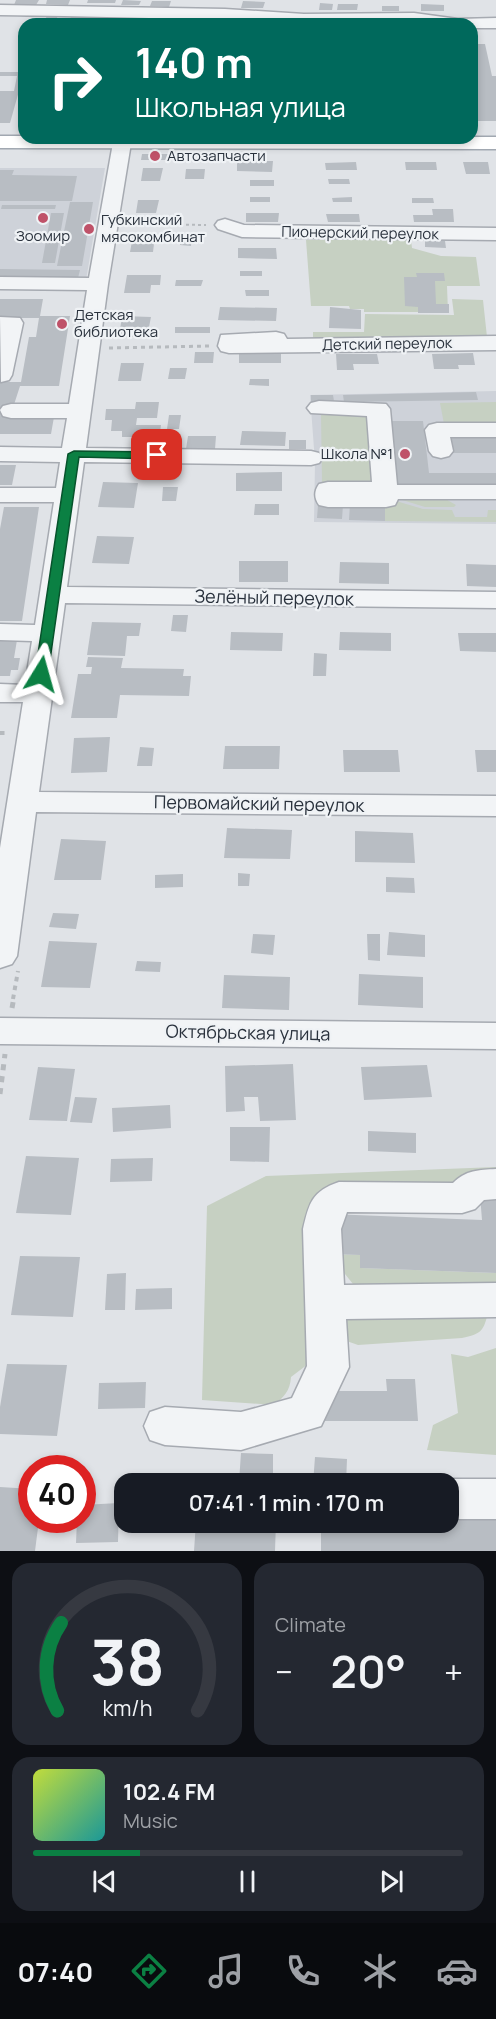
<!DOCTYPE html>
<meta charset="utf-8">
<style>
:root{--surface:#171b24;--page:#242831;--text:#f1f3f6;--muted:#9ea1a6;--line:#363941;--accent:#0b8043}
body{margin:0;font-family:Manrope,sans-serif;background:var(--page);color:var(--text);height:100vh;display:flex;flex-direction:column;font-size:22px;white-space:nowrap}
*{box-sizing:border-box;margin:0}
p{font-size:20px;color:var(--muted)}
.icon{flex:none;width:33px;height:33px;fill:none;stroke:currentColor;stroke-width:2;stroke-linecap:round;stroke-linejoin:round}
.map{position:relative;height:1551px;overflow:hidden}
.side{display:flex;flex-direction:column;gap:12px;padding:12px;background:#0d0f14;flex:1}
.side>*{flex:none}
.guide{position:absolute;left:18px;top:18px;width:460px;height:126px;border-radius:18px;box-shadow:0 3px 9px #0003;background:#00695c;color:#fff;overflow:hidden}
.speed{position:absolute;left:18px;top:1455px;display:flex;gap:12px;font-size:30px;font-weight:700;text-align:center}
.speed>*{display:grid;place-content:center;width:78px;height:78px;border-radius:50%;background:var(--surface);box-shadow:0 3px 9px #0003;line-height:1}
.speed .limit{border:9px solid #d22;background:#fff;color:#111}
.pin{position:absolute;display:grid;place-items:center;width:51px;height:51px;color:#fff;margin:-26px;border-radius:12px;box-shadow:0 3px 9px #0006}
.me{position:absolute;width:66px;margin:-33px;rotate:8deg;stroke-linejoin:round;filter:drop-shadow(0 0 4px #0008)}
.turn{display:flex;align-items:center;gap:21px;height:126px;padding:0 18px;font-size:27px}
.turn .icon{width:78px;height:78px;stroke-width:2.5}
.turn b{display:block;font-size:42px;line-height:51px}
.big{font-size:45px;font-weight:600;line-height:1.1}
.side .tile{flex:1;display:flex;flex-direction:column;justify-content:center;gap:9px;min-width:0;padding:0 21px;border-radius:18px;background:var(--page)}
.side .dial{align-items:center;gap:0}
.dial svg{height:156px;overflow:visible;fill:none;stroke:var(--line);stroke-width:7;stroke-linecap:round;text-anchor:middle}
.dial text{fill:var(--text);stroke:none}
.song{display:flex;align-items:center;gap:18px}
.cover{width:72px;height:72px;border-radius:9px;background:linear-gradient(135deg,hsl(70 70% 55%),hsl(180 70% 35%))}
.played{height:6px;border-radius:3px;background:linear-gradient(90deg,var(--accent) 25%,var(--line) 25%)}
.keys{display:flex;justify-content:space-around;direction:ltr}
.heat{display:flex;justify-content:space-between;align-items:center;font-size:33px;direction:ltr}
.side .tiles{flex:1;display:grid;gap:12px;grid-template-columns:1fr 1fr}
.tile:last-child{grid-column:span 2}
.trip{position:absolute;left:114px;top:1473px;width:345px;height:60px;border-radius:18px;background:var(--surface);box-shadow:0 3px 9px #0003;font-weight:600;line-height:60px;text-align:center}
.menu{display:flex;height:96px;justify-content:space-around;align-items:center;background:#090b0e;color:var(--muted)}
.menu .icon{width:42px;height:42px}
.menu .active{color:var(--accent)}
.menu b{font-size:27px;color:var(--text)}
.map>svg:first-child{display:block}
.built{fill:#ced2d9}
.green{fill:#c6d0c2}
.building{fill:#b8bdc3}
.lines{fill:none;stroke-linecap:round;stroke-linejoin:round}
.minor-casing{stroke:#a6aab1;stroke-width:3}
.major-casing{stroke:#a1a8b1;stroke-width:3}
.path-far3{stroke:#b6babe;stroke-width:2;stroke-dasharray:3 3;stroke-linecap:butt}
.path-far2{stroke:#b6babe;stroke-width:3;stroke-dasharray:4 4;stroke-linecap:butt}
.path-far1{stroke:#b6babe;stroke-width:4;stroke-dasharray:4.5 4.5;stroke-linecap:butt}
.path{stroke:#b6babe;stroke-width:5;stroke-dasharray:6 6;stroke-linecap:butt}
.minor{fill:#f2f4f6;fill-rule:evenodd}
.major{fill:#fff;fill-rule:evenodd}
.route{fill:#0b8043;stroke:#07532c;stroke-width:1.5}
.poi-dot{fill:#bf5269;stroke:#eff2f5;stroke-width:2}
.labels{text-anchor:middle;stroke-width:4.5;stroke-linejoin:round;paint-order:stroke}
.far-poi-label{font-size:15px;fill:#2a323d;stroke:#eff2f5;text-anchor:start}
.far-street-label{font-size:15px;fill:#2a323d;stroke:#eff2f5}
.street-label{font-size:18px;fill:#2a323d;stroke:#eff2f5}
</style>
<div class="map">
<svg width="496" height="1551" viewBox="0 0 496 1551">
<rect width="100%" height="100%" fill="#e0e3e7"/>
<path class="built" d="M 0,168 L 105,168 L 86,280 L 0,279 Z
M 496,391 L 496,524 L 314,522 L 315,462 L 310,395 Z"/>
<path class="green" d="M 306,240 L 411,240 L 412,248 L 441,256 L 476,257 L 480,286 L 447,286 L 448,312 L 364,312 L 364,309 L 350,309 L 349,306 L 311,306 Z
M 452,299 L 483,300 L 487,337 L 319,339 L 313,337 L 313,332 L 364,332 L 365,314 L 454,315 Z
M 496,402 L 496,424 L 444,424 L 440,403 Z
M 321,414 L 375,414 L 379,484 L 322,483 Z
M 435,493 L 456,505 L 454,507 L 425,507 L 399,499 Z
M 396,501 L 423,509 L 452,510 L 455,517 L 487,517 L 488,510 L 496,510 L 496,522 L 385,521 L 385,505 Z
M 496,1167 L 496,1180 L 453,1190 L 314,1200 L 307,1212 L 312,1361 L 291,1377 C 290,1391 284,1397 274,1405 L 202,1400 L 207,1206 L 266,1176 Z
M 329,1254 L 360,1255 L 361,1268 L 496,1273 L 496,1285 L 363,1289 L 353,1284 Z
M 488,1312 C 484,1331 481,1334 462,1338 L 358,1345 L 341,1339 L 345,1313 Z
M 496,1348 L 496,1455 L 427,1450 L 433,1425 L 458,1413 L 451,1354 L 468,1357 Z"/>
<path class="building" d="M 16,0 L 39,0 L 36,5 L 14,5 Z
M 47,0 L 70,0 L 68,5 L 46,4 Z
M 88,0 L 116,0 L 115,3 L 87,3 Z
M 123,0 L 141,1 L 139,5 L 121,5 Z
M 152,1 L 171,1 L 169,7 L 150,6 Z
M 243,1 L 265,2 L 263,8 L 241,8 Z
M 320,3 L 333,4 L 332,10 L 319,10 Z
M 338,4 L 358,4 L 357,10 L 337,10 Z
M 421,4 L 444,5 L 444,11 L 421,11 Z
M 382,6 L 399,6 L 399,11 L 382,11 Z
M 47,15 L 58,15 L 55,24 L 44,24 Z
M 71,16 L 85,16 L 83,24 L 69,24 Z
M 92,16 L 110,17 L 108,24 L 89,23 Z
M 133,18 L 169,18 L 169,24 L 156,24 L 157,22 L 137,24 L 138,22 L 132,22 Z
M 228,20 L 251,21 L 250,24 L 227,24 Z
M 472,44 L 485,44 L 492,76 L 496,76 L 496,121 L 472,121 L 472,112 L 477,112 L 474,98 L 472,97 Z
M 0,72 L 24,72 L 24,91 L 19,91 L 10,123 L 0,123 L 0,91 L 14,91 L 17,76 L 0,76 Z
M 142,154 L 168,154 L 167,160 L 141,160 Z
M 237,161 L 273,161 L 272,172 L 237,171 Z
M 356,162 L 357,170 L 326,170 L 325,163 Z
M 405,162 L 436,162 L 437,170 L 406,170 Z
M 463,162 L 488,162 L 490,174 L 466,174 Z
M 143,168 L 163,168 L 160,181 L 141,181 Z
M 186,169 L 205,169 L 204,179 L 185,179 Z
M 0,170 L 14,170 L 12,175 L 77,176 L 72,201 L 0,201 Z
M 328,179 L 349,179 L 350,184 L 329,184 Z
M 250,180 L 274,180 L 274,186 L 250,186 Z
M 250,197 L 270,197 L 270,202 L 250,202 Z
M 352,197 L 352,202 L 333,202 L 332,198 Z
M 412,198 L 433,198 L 434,203 L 412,203 Z
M 138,200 L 159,200 L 156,213 L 136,213 Z
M 70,202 L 93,202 L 82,266 L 57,266 Z
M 2,205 L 56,205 L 55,209 L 1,209 Z
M 432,209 L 453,209 L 454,222 L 414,222 L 413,215 L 433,215 Z
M 51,213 L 64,213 L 55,263 L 42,263 Z
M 246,213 L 279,213 L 278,222 L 246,222 Z
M 326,214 L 359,214 L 360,222 L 328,222 Z
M 133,236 L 162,236 L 160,244 L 154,244 L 153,252 L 130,252 Z
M 182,237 L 192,237 L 191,246 L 180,245 Z
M 425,241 L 445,241 L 446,248 L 425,247 Z
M 238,248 L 276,248 L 277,259 L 238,258 Z
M 0,269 L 80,270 L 78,278 L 0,278 Z
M 240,271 L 262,271 L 262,276 L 240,276 Z
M 416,273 L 444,273 L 445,281 L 435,281 L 436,304 L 449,304 L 449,313 L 418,313 L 418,307 L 405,306 L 404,277 L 417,277 Z
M 127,275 L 161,275 L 160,285 L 151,285 L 150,293 L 124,293 Z
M 176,280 L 203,280 L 201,286 L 175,286 Z
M 245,290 L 269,290 L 269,296 L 246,296 Z
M 0,299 L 43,299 L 40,316 L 70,316 L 59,386 L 20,386 L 10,417 L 54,417 L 51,434 L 0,434 L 0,382 L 21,382 L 29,337 L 36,337 L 39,318 L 0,318 Z
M 220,307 L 277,308 L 276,321 L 218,320 Z
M 330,307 L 361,310 L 361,329 L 329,328 Z
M 122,316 L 151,317 L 149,327 L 154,327 L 152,337 L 119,337 Z
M 175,327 L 210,327 L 210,333 L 175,333 Z
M 195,352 L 214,352 L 213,363 L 194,363 Z
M 239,353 L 281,353 L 281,363 L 239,363 Z
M 473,353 L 475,365 L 458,365 L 459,369 L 434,369 L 432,354 Z
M 336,354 L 377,354 L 379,364 L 353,364 L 354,370 L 337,370 Z
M 121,363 L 144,363 L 141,381 L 118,381 Z
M 170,368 L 187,368 L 185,379 L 168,379 Z
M 250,379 L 269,379 L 269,386 L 249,385 Z
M 476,392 L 478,400 L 344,402 L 343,395 Z
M 311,395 L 333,395 L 334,401 L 311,402 Z
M 136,402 L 159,402 L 157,418 L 137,418 L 136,425 L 161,425 L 160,433 L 142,433 L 141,437 L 122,437 L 122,431 L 111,431 L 112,420 L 105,420 L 106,409 L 135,409 Z
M 169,415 L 181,415 L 179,429 L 167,429 Z
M 386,421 L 423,421 L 429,473 L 496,473 L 496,490 L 393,490 Z
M 242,431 L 286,432 L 285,446 L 240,445 Z
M 443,434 L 496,434 L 496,453 L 446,453 Z
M 188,436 L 216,436 L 215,449 L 186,449 Z
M 289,440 L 306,440 L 306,449 L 289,449 Z
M 0,465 L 16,465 L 12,485 L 0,485 Z
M 282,472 L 282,491 L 236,491 L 236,473 Z
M 103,482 L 138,483 L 134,508 L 98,507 Z
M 163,487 L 178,487 L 176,501 L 162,501 Z
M 255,504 L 279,504 L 279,515 L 254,515 Z
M 350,504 L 385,505 L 385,521 L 349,520 Z
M 318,505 L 343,505 L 342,519 L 317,518 Z
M 4,507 L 39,507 L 22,621 L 0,621 L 0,529 Z
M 97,536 L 134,537 L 129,564 L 92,563 Z
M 239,561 L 288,561 L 288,582 L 239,582 Z
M 340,562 L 389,563 L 389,584 L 339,583 Z
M 466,564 L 496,565 L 496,587 L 467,586 Z
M 173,615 L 188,615 L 186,632 L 171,631 Z
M 92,622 L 141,623 L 139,636 L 127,636 L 125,656 L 87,655 Z
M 231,632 L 283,633 L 282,651 L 230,650 Z
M 340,632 L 391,633 L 391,651 L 339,650 Z
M 458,633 L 496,633 L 496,652 L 460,651 Z
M 0,640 L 17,640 L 14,658 L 20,658 L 18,670 L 11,670 L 10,676 L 0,676 Z
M 314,653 L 327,654 L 326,676 L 313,676 Z
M 88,657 L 123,658 L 121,668 L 184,669 L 183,676 L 191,676 L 189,696 L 120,695 L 117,718 L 71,718 L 78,674 L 91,674 L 92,667 L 86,667 Z
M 110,737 L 107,772 L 71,773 L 74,738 Z
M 225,746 L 280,746 L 279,769 L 223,769 Z
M 140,747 L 154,748 L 152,766 L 137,766 Z
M 343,750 L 398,750 L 400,772 L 344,772 Z
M 475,750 L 496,750 L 496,772 L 477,772 Z
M 227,828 L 292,830 L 290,859 L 224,858 Z
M 355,831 L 413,833 L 415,863 L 355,862 Z
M 61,839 L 106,841 L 101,880 L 54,880 Z
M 238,873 L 250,874 L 249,886 L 238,886 Z
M 183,874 L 183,887 L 155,888 L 155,875 Z
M 386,877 L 414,878 L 415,893 L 386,892 Z
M 53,913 L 79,914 L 76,929 L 49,927 Z
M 389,932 L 425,935 L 425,957 L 387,955 Z
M 253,934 L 275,935 L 273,955 L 251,953 Z
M 367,934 L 380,934 L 380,961 L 368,960 Z
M 49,941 L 97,943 L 90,988 L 41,987 Z
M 137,961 L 161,962 L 160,972 L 135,971 Z
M 359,974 L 423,977 L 423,1008 L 358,1005 Z
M 224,975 L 290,977 L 289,1010 L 222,1008 Z
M 293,1064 L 296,1120 L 260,1121 L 258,1097 L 244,1097 L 245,1111 L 226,1112 L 225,1066 Z
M 427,1065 L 432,1097 L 364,1100 L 361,1067 Z
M 38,1067 L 75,1069 L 67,1121 L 29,1120 Z
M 75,1097 L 97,1098 L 92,1123 L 70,1122 Z
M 170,1105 L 171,1128 L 113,1132 L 112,1108 Z
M 230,1127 L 270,1127 L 269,1162 L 230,1161 Z
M 368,1131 L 416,1133 L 416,1153 L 368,1151 Z
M 26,1156 L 79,1158 L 71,1215 L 16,1213 Z
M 153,1158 L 152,1181 L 110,1182 L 111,1159 Z
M 480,1195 L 496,1196 L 496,1273 L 360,1268 L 360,1255 L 329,1254 L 330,1214 L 482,1220 Z
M 20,1256 L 80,1257 L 73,1317 L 11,1315 Z
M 126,1273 L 125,1310 L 105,1310 L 107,1274 Z
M 172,1288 L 172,1309 L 135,1310 L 136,1289 Z
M 7,1364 L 67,1365 L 57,1436 L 0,1434 L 0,1407 Z
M 386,1379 L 415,1379 L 418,1421 L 325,1421 L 324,1391 L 387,1391 Z
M 146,1382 L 145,1408 L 98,1409 L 99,1383 Z
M 241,1453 L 273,1454 L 273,1483 L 239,1482 Z
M 315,1457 L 347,1459 L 346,1484 L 313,1484 Z
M 204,1474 L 227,1474 L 226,1484 L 203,1484 Z
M 0,1487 L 32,1489 L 32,1520 L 39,1520 L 35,1551 L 0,1551 Z
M 119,1503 L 118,1542 L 76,1543 L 77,1520 L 82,1520 L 82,1505 Z
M 448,1515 L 496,1516 L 496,1551 L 321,1551 L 321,1522 L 448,1522 Z
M 196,1522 L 276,1522 L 275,1551 L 194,1551 Z"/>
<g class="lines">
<g class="minor-casing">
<path id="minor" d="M 0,5 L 225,9 L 304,14 L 414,13 L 458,19 L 496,18 L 496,28 L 472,28 L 472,24 C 315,24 158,17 0,15 Z
M 120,138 L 128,139 L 131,143 L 108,284 L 86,448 L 311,451 L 319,453 L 323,458 L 319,463 L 311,465 L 84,462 L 67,587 L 496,592 L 496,608 L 65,603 L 39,792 L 496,796 L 496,816 L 36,812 L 17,956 L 12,964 L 0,968 L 0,848 L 23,702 L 0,702 L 0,684 L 25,685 L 32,641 L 0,640 L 0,624 L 35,625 L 54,502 L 0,502 L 0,488 L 56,488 L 60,462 L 0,461 L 0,447 L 62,448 L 67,418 L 11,418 L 3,416 L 0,410 L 3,406 L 11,404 L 69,404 L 87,290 L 0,289 L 0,277 L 89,278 L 113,143 Z
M 225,219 L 244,225 L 496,228 L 496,240 L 242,237 L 218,229 L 215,225 L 218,221 Z
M 0,317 L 20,318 L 23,323 L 12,375 L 9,380 L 1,382 Z
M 276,332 L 284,334 L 287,339 L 496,336 L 496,350 L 229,353 L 221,351 L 218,346 L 221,335 Z
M 319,401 L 386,404 L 390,409 L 397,485 L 496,485 L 496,499 L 398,499 L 395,505 L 386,507 L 328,507 L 319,505 C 314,498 314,491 319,484 L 328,482 L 372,482 L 367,416 L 311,413 L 307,408 L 311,403 Z
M 437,423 L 496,423 L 496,437 L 450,437 L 453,451 L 449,456 L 441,458 L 433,456 L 429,451 L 425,430 L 429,425 Z
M 0,1018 L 496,1023 L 496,1049 L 0,1044 Z
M 496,1169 L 496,1199 L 484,1200 L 475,1209 L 462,1213 L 347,1212 L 341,1229 L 344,1285 L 496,1283 L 496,1317 L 346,1319 L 349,1367 L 321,1426 L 241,1450 L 165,1445 L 150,1440 L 144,1426 L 150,1412 L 165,1407 L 241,1412 L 292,1398 L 307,1366 L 303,1229 C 309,1203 312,1191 339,1182 L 453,1183 C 466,1170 479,1170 496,1169 Z
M 448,1479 L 496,1479 L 496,1519 L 448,1519 L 448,1484 L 435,1484 Z"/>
</g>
<g class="major-casing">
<path id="major" d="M 0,136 L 24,136 L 24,138 L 496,137 L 496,149 L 0,148 Z"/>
</g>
<path class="path-far3" d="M 126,224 L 206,225"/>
<path class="path-far2" d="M 109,348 L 209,346"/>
<path class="path-far1" d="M 0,733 L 9,733
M 13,999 L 18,971"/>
<path class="path" d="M 12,1008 L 14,997
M 0,1094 L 5,1054"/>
<use href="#minor" class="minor"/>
<use href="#major" class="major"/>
</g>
<path class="route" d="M 74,451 L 157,452 L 163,455 L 157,459 L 79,457 L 48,674 L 41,677 L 35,674 L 68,454 Z"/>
<g class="poi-dot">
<circle cx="155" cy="156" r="6"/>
<circle cx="43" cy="218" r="6"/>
<circle cx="89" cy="229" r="6"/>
<circle cx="62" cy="324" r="6"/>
<circle cx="405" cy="454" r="6"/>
</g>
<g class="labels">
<g class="far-poi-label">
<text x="167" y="161">Автозапчасти</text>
<text x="101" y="225">Губкинский<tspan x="101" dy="17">мясокомбинат</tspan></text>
<text x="43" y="241" text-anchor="middle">Зоомир</text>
<text x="74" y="320">Детская<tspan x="74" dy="17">библиотека</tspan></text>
<text x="393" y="459" text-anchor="end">Школа №1</text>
</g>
<g class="far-street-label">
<text transform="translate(360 233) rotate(1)" y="5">Пионерский переулок</text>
<text transform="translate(387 344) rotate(-1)" y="5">Детский переулок</text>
</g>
<g class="street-label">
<text transform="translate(274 598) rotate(1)" y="6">Зелёный переулок</text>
<text transform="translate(259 804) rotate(1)" y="6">Первомайский переулок</text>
<text transform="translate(248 1033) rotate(1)" y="6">Октябрьская улица</text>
</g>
</g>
</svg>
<div class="speed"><div class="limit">40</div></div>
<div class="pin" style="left:157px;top:455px;background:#d93025"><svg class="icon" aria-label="arrive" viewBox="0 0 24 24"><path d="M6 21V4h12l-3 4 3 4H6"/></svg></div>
<svg class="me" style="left:41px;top:674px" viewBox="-20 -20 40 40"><path d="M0-17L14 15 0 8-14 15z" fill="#0b8043" stroke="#fff" stroke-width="4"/></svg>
<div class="trip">07:41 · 1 min · 170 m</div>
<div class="guide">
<div class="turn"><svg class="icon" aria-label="right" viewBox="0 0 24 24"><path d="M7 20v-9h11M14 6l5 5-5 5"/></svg><div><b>140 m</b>Школьная улица</div></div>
</div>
</div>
<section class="side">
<div class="tiles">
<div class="tile dial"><svg viewBox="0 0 100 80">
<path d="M14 69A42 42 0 1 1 86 69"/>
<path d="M14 69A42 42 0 0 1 16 24" stroke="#0b8043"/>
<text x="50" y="56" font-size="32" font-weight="700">38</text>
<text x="50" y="72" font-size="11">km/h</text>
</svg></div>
<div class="tile"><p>Climate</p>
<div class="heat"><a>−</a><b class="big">20°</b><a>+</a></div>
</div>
<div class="tile">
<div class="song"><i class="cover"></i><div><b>102.4 FM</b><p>Music</p></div></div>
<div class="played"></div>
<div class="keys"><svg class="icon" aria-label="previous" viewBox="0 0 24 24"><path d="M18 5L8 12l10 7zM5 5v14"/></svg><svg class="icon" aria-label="pause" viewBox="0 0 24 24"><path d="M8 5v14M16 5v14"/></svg><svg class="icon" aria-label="next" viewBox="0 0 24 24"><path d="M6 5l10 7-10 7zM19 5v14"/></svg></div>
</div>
</div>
</section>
<nav class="menu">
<b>07:40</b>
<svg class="icon active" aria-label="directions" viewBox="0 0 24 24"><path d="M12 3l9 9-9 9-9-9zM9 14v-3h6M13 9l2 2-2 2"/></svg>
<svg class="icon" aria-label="music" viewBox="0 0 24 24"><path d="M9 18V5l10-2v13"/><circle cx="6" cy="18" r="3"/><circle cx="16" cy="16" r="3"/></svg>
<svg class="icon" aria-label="phone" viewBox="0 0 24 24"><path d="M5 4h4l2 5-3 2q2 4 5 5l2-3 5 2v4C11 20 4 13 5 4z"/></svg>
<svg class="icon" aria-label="climate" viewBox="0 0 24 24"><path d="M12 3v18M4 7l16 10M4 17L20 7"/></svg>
<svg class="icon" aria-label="car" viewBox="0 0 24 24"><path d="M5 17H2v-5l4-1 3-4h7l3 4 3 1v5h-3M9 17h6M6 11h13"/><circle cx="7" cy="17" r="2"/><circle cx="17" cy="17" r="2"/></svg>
</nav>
